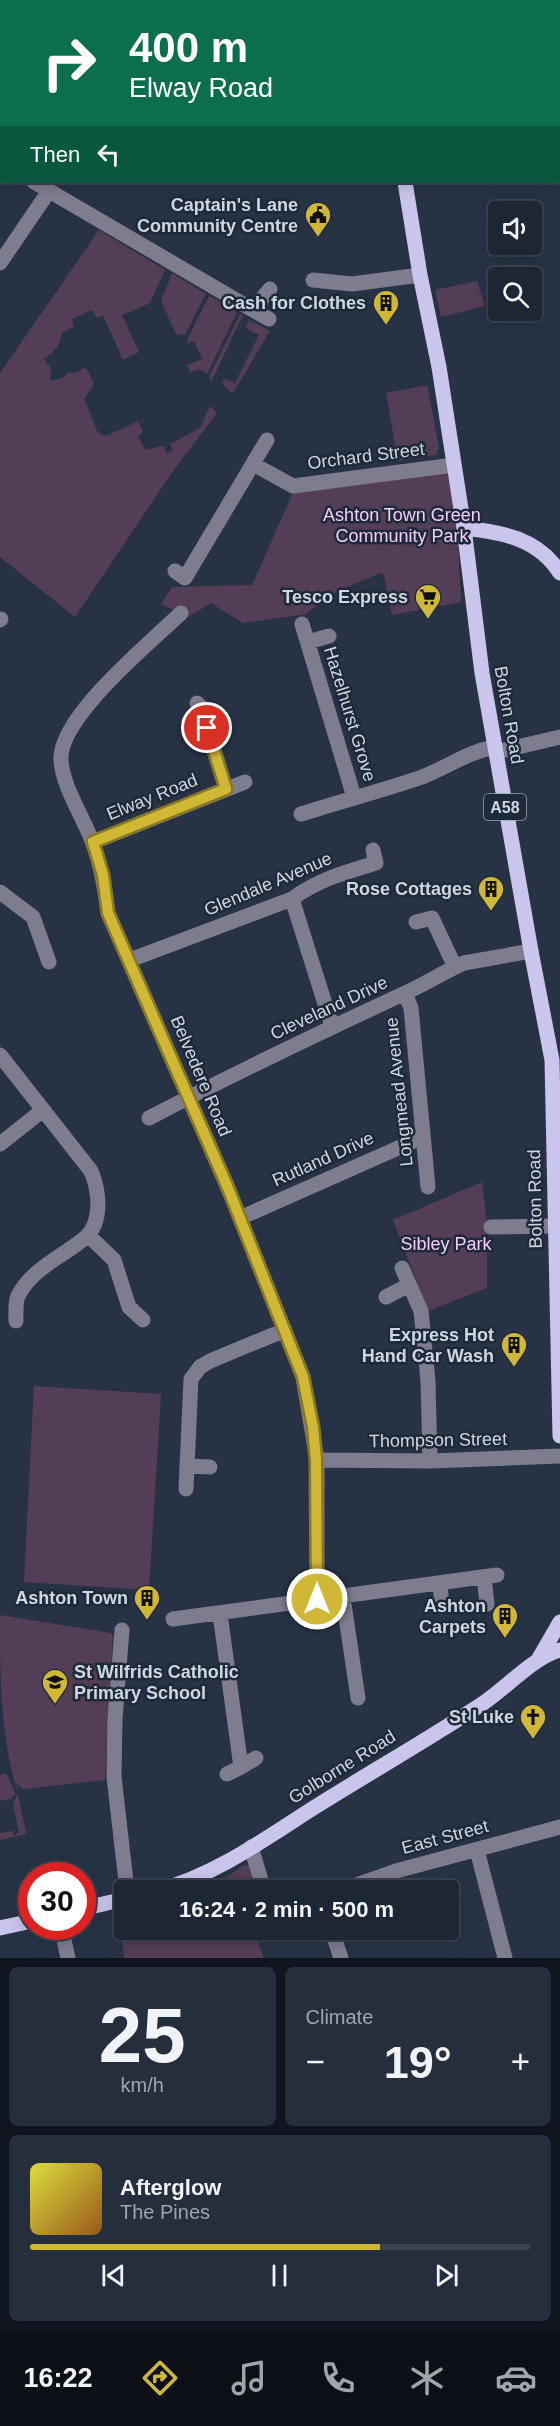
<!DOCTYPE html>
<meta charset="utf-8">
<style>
:root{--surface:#1d2634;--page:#252e3c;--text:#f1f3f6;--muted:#a0a5ac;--line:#3b434f;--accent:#d1b736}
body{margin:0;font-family:Helvetica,sans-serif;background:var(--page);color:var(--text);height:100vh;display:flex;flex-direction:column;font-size:22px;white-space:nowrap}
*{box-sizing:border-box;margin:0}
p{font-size:20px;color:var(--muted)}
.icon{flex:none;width:33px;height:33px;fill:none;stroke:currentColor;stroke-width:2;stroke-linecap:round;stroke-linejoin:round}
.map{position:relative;height:1958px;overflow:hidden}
.details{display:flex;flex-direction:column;gap:9px;padding:9px;background:#10151d;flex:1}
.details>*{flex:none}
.top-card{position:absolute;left:0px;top:0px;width:561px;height:183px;box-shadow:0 3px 15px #0003,0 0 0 2px var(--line);background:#0b6e4f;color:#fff;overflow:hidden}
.buttons{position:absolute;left:488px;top:201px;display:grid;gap:12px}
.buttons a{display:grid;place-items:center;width:54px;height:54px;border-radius:6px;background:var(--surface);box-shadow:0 3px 15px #0003,0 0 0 2px var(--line);font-size:30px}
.speed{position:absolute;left:18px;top:1862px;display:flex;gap:12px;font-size:30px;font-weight:700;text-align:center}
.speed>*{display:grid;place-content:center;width:78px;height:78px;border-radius:50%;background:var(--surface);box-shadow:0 3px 15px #0003,0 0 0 2px var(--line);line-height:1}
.speed .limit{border:9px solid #d22;background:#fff;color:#111}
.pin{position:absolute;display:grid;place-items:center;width:51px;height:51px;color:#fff;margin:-26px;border:3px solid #fff;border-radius:50%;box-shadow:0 2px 6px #0007}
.me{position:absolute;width:66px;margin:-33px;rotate:0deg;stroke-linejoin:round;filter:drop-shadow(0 0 4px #0008)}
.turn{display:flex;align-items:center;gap:21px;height:126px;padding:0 30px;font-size:27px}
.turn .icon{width:78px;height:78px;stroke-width:2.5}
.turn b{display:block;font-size:42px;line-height:51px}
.then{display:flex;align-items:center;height:57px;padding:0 30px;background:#0003;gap:12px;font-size:22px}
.big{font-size:45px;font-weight:700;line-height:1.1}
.details .widget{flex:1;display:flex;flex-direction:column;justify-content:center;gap:9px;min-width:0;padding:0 21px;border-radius:9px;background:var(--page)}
.details .dial{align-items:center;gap:0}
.dial b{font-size:78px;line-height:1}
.song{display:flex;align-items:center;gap:18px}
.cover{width:72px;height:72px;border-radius:9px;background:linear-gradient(135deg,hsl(60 70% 55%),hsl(30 70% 35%))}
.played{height:6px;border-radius:3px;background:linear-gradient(90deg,var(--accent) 70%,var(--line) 70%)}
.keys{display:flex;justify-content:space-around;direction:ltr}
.heat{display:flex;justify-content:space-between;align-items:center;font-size:33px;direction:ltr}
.details .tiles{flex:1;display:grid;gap:9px;grid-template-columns:1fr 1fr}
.widget:last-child{grid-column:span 2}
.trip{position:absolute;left:114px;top:1880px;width:345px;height:60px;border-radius:6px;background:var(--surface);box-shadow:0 3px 15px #0003,0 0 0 2px var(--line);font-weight:700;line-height:60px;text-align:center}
.tab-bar{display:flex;height:96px;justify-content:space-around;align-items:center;background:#0c0f15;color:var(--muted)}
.tab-bar .icon{width:42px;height:42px}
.tab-bar .current{color:var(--accent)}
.tab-bar b{font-size:27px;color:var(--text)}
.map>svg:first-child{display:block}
.green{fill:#543d56}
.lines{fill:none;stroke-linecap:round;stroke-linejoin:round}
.minor{stroke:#7e7c8f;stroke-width:15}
.major{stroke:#cac5ec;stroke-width:15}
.route-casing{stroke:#887723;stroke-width:15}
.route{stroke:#d1b736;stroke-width:10}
.labels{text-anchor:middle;stroke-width:5;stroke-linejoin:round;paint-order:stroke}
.shield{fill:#1e293a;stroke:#99a2af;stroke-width:1.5}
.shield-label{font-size:16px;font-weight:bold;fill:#ced6e1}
.poi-label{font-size:18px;font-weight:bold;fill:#ced6e1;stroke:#1e293a;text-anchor:end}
.street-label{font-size:18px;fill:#ced6e1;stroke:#1e293a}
.park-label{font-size:18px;fill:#f6ccfa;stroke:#1e293a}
</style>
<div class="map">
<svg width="560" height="1958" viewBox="0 0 560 1958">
<rect width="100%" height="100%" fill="#273345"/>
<path class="green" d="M 99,230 L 165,270 L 150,303 L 122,315 L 139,352 L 123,360 L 103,315 L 97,318 L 92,310 L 72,319 L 74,327 L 62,333 C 60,345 55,352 44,359 L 51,368 L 50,379 L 52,381 L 64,377 L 67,373 L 75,373 L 86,367 L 94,384 L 84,399 L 98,433 L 106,436 L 138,421 L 143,432 L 138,436 L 145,450 L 163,446 L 167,453 L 173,450 L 170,444 L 200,428 L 210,406 L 217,413 L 173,471 L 75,617 L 0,557 L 0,373 Z
M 172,273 L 206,294 L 185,335 L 176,334 L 161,301 Z
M 477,281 L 485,306 L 441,317 L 435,290 Z
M 209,296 L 237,312 L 207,374 L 199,369 L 190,372 L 187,365 L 202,359 L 194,341 L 188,343 L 187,340 Z
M 240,314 L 243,315 L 211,382 L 209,377 Z
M 249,320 L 270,331 L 233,393 L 225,387 L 222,381 L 225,379 L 235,383 L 259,335 L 246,328 Z
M 427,385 L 439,448 L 436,455 L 398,461 L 386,393 Z
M 454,465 L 461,602 L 392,615 L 384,575 L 380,573 L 330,595 L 306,614 L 243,623 L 211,603 L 188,617 L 161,604 L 172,587 L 252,585 L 294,490 Z
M 482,1182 L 487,1225 L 487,1288 L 428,1311 L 393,1220 Z
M 34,1386 L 161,1394 L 149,1590 L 24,1582 Z
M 0,1615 L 111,1633 L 113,1635 L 105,1780 L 23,1789 L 16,1783 L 26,1834 L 0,1840 L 0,1833 L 13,1831 L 13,1835 L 19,1833 L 13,1804 L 18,1793 C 0,1736 0,1676 0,1615 Z
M 4,1773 L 7,1775 L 15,1793 L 12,1798 L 0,1801 L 0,1775 Z
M 244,1865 L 249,1866 L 256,1890 L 200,1890 L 219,1882 Z
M 124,1916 L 124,1929 L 270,1929 L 260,1934 L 257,1939 L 264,1958 L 124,1958 L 119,1918 Z"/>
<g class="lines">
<path class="minor" d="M 40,0 L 40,2
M 182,2 L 184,0
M 0,161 L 2,161
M 34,182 L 253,310
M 0,263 L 49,191
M 313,280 L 352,284 L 420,275
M 269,319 L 253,310 L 270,289
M 253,464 L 293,486 L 454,465
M 175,571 L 185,578 L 267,440
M 181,613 C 151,642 58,718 61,760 C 62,785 83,817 92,841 C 101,864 105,888 108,913 L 228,1188 L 303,1377 L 317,1460 L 317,1599
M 0,620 L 1,619
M 302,624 L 354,797
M 308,642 L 329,636
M 197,703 L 204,710 L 207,728 L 226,789
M 496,752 L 560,737
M 301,814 C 341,801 382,791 422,777 C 448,767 467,752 495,747
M 93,842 L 245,782
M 0,892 L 33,917 L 49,962
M 292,899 L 332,1026
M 416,922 L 432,918 L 455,967
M 130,960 L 292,899 C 317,880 346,872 376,863 L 373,850
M 405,993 L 411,1008 L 428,1187
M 0,1055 L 91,1171 C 99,1190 103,1221 86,1237 C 64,1256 34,1267 19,1294 C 15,1300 16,1313 16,1321
M 149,1118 C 233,1074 317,1034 403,994 C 424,985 443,972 464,963 L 531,951
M 0,1144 L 43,1110
M 240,1218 L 423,1137
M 491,1227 L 554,1226
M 88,1235 L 114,1260 L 129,1307 L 143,1320
M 402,1268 L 421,1311 L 428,1381 L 430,1461
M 386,1297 L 409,1285
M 317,1460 L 430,1461 L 560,1456
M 187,1466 L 210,1467
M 186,1489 L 191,1379 L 200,1367 L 210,1361 L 285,1330
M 484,1577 L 487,1604
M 440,1584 L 442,1607
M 343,1597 L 358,1698
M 220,1614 L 241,1767 L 227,1774
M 173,1619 L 497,1575
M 122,1630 L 115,1719 L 114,1777 L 127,1890
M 241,1767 L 256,1758
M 251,1847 L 264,1890
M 477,1850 L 505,1958
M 342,1890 L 396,1871 L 560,1827
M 61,1926 L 68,1958
M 331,1929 L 341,1958"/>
<path class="major" d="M 375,0 L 376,2
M 405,182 L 420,275 L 439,367 L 464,528 L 482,673 L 531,951 L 552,1060 L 560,1436
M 464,528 C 501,532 538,538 560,573
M 538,1660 L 560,1622
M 159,1890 C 216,1875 266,1838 315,1807 C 371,1772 427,1740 482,1704 C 505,1689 535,1656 560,1650
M 82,1909 L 124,1899
M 0,1928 L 32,1921"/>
</g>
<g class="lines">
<g class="route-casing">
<path id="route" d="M 207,728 L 226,789 L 93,842 L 103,875 L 108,913 L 228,1188 L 303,1377 L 313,1427 L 316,1460 L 317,1599"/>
</g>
<use href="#route" class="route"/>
</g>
<defs>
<g id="civic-pin" transform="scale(1.35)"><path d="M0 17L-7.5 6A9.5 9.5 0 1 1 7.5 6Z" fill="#d1b736" stroke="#1e293a"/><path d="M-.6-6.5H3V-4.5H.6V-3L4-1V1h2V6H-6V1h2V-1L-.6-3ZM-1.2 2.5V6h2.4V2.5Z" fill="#111"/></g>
<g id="building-pin" transform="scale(1.35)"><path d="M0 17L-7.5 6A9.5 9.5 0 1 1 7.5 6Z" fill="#d1b736" stroke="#1e293a"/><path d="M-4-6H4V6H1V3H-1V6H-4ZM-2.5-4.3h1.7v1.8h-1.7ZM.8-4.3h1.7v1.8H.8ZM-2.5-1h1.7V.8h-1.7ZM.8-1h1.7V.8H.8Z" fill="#111"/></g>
<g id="supermarket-pin" transform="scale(1.35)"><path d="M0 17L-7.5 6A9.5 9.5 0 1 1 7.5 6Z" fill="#d1b736" stroke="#1e293a"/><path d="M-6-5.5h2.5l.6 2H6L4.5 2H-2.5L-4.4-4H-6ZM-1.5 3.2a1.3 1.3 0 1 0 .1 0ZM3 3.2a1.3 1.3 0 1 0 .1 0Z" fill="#111"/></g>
<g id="school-pin" transform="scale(1.35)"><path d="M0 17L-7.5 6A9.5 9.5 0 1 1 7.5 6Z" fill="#d1b736" stroke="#1e293a"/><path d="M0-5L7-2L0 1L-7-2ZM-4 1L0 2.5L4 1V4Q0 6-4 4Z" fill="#111"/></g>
<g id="church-pin" transform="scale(1.35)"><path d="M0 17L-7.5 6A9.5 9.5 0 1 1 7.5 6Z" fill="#d1b736" stroke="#1e293a"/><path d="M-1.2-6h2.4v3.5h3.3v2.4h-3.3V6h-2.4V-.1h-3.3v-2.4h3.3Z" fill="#111"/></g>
</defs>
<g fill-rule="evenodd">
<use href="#civic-pin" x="318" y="215"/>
<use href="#building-pin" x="386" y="303"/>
<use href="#supermarket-pin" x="428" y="597"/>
<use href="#building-pin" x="491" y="889"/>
<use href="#building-pin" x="514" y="1345"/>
<use href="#building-pin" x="147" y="1598"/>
<use href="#building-pin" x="505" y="1616"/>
<use href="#school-pin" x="55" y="1682"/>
<use href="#church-pin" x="533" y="1717"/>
</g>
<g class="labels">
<rect class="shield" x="484" y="794" width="42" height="26" rx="4.5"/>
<g class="shield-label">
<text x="505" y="813">A58</text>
</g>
<g class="poi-label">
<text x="298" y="211">Captain's Lane<tspan x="298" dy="21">Community Centre</tspan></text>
<text x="366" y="309">Cash for Clothes</text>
<text x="408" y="603">Tesco Express</text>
<text x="472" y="895">Rose Cottages</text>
<text x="494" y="1341">Express Hot<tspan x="494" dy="21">Hand Car Wash</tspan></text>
<text x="128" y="1604">Ashton Town</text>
<text x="486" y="1612">Ashton<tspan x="486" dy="21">Carpets</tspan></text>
<text x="74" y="1678" text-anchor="start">St Wilfrids Catholic<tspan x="74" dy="21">Primary School</tspan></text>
<text x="514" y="1723">St Luke</text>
</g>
<g class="street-label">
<text transform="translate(366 456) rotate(-7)" y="6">Orchard Street</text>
<text transform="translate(350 714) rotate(73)" y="6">Hazelhurst Grove</text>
<text transform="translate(509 715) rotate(80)" y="6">Bolton Road</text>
<text transform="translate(152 797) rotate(-22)" y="6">Elway Road</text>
<text transform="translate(268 884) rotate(-23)" y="6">Glendale Avenue</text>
<text transform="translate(329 1008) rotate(-25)" y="6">Cleveland Drive</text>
<text transform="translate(201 1076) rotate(67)" y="6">Belvedere Road</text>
<text transform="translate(399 1092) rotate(-96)" y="6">Longmead Avenue</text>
<text transform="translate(323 1159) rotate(-24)" y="6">Rutland Drive</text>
<text transform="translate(535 1199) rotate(-91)" y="6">Bolton Road</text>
<text transform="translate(438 1440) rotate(-1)" y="6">Thompson Street</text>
<text transform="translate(342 1767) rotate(-32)" y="6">Golborne Road</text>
<text transform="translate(445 1837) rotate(-15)" y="6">East Street</text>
</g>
<g class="park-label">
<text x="402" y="521">Ashton Town Green<tspan x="402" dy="21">Community Park</tspan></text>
<text x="446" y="1250">Sibley Park</text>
</g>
</g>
</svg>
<div class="buttons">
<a><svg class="icon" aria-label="sound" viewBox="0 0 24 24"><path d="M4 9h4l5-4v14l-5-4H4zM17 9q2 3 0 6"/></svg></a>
<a><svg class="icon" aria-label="search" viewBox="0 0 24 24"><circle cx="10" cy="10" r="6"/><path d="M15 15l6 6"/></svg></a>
</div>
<div class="speed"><div class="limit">30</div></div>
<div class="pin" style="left:207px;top:728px;background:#d93025"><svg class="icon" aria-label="arrive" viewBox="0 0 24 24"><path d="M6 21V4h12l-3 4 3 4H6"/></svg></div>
<svg class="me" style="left:317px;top:1599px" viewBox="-20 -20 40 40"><circle r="17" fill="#d1b736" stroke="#fff" stroke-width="3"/><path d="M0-11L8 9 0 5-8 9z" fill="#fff"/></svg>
<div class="trip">16:24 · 2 min · 500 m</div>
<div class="top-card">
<div class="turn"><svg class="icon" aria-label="right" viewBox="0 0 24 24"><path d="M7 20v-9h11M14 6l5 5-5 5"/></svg><div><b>400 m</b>Elway Road</div></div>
<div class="then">Then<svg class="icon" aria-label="left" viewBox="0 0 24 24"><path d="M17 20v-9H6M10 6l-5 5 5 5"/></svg></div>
</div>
</div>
<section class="details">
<div class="tiles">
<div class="widget dial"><b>25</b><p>km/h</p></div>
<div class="widget"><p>Climate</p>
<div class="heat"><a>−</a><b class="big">19°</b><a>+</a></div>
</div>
<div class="widget">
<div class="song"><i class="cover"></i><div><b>Afterglow</b><p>The Pines</p></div></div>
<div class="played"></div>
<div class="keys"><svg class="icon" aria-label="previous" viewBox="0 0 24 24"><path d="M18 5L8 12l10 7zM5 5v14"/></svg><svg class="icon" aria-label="pause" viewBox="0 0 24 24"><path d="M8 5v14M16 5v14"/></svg><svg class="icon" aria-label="next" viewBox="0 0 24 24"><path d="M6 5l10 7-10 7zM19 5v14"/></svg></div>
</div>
</div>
</section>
<nav class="tab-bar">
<b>16:22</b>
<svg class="icon current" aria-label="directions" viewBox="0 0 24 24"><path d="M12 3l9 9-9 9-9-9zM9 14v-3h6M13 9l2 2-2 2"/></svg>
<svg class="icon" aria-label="music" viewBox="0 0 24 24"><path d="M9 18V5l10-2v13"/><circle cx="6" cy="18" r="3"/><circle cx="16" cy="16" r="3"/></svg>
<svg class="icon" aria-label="phone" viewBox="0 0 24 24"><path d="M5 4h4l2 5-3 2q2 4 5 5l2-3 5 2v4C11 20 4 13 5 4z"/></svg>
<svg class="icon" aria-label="climate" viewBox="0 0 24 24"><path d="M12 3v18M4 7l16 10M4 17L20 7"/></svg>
<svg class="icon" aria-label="car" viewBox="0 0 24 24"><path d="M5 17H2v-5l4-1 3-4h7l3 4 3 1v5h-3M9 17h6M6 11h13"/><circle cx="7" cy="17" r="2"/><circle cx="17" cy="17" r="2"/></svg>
</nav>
